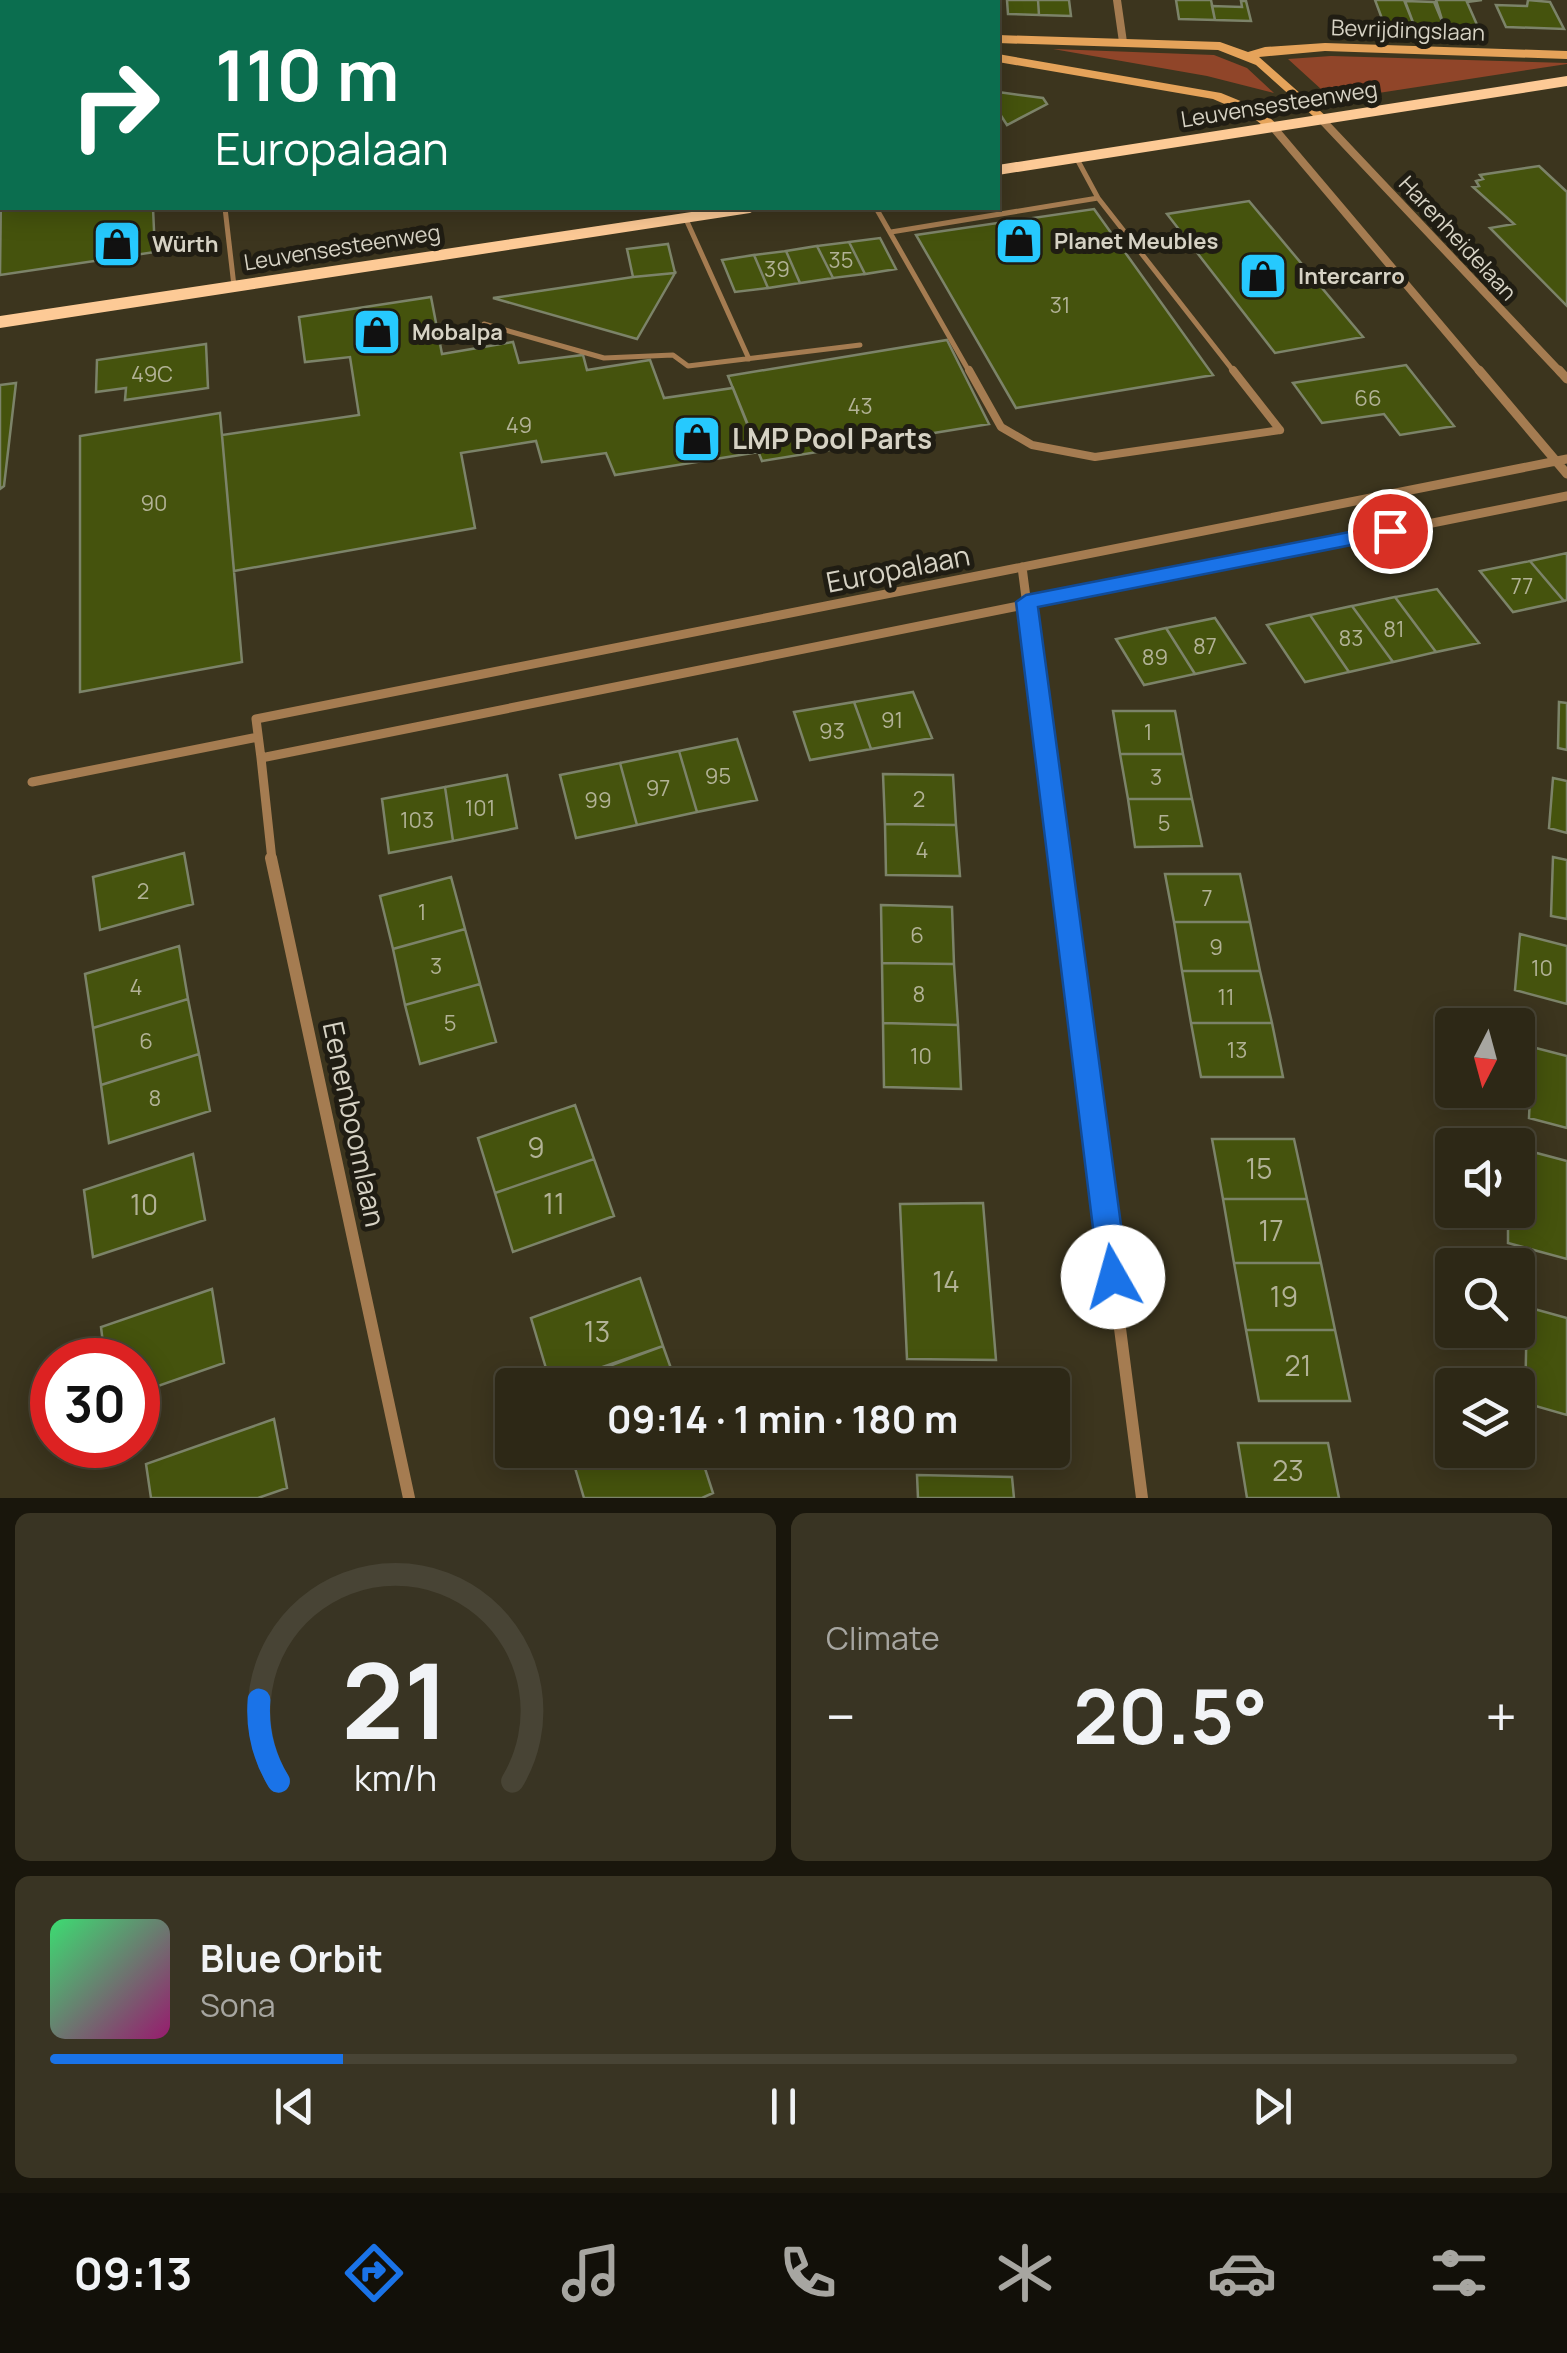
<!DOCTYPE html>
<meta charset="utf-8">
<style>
:root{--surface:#2d2816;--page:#393423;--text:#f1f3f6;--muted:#a7a6a1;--line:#484435;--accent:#1a73e8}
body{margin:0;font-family:Manrope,sans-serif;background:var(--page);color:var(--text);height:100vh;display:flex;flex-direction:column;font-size:38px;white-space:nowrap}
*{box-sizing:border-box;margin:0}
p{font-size:32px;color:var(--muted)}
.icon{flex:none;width:55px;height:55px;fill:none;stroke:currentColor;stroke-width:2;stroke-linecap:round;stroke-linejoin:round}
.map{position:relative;height:1498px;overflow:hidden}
.drawer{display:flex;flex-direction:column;gap:15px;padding:15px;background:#19160c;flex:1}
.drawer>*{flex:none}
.guide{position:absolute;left:0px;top:0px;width:1000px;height:210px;box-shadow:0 5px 25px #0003,0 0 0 2px var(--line);background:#0b6e4f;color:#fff;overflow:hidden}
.needle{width:65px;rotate:186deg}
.tools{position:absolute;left:1435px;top:1008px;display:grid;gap:20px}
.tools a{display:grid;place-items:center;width:100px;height:100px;border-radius:10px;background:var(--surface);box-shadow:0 5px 25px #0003,0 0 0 2px var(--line);font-size:50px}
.speed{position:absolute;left:30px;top:1338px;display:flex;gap:20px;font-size:50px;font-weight:700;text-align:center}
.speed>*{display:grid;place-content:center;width:130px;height:130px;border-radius:50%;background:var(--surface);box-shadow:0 5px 25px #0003,0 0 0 2px var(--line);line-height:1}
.speed .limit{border:15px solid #d22;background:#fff;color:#111}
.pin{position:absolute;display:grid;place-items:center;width:85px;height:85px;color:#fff;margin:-42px;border:5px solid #fff;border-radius:50%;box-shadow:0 2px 10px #0007}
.me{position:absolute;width:110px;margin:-55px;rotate:353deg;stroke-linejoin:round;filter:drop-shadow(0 0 8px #0008)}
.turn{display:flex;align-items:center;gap:35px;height:210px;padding:0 50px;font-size:45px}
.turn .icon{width:130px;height:130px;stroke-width:2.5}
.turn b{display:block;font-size:70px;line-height:85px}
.big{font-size:75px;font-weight:700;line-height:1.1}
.drawer .tile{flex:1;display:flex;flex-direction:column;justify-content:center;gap:15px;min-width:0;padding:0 35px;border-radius:15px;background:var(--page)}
.drawer .dial{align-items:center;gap:0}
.dial svg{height:260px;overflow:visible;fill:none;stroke:var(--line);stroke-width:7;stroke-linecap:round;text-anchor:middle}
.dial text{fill:var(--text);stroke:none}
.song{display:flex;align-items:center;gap:30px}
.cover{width:120px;height:120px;border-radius:15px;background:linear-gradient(135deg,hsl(140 70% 55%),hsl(320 70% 35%))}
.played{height:10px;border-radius:5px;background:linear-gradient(90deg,var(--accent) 20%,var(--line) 20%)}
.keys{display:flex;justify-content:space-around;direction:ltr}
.heat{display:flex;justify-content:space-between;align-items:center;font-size:55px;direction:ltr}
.drawer .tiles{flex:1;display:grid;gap:15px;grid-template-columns:1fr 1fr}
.tile:last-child{grid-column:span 2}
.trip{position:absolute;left:495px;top:1368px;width:575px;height:100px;border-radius:10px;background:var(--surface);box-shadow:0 5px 25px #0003,0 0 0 2px var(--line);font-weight:700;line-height:100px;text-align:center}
.dock{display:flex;height:160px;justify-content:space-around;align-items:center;background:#121009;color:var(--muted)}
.dock .icon{width:70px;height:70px}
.dock .selected{color:var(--accent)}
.dock b{font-size:45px;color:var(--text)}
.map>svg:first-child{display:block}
.green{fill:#904529}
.building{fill:#45530d;stroke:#7c8369;stroke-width:2.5}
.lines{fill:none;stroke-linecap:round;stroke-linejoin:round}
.lane-far1{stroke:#a57c51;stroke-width:5}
.lane{stroke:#a57c51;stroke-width:8}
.street-far2{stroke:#a57c51;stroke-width:8}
.street-far1{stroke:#a57c51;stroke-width:9}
.street{stroke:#a57c51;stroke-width:12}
.secondary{fill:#e5a35a;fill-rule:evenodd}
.primary{fill:#fdca96;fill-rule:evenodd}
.route{fill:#1a73e8;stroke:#114b97;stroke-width:2.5}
.labels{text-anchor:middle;stroke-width:10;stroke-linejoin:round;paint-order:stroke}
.far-street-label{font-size:22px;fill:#d6d2c4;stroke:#201d13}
.far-poi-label{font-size:22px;font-weight:bold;fill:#d6d2c4;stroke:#201d13;text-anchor:start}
.number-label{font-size:22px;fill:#b2b296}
.poi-label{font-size:28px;font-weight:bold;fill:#d6d2c4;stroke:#201d13;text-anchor:start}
.street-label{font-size:28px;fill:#d6d2c4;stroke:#201d13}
.near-number-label{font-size:28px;fill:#b2b296}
</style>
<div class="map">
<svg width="1567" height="1498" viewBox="0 0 1567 1498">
<rect width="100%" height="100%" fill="#3c351e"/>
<path class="green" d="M 1053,49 L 1214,55 L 1247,68 L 1274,93 L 1207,76 Z
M 1331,56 L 1567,63 L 1567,64 L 1333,100 L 1288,59 Z"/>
<path class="building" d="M 1007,0 L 1038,0 L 1039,15 L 1008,14 Z
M 1038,0 L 1069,0 L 1071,16 L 1039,15 Z
M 1176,0 L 1211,0 L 1215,20 L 1179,19 Z
M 1375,0 L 1404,0 L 1414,25 L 1384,24 Z
M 1436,0 L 1482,0 L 1467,2 L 1478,27 L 1444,26 Z
M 1528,0 L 1550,2 L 1564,29 L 1506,27 L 1496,5 L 1527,6 Z
M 1241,1 L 1246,1 L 1251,21 L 1215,20 L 1212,6 L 1242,7 Z
M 1405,1 L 1434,2 L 1444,26 L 1414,25 Z
M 998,92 L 1043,98 L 1047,104 L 1007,125 L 998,111 Z
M 2,108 L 2,208 L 153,208 L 155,252 L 0,275 Z
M 1539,166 L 1567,192 L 1567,306 L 1490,228 L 1514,224 L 1473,187 L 1479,186 L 1476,181 L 1483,179 L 1480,175 Z
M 1249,201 L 1363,337 L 1275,353 L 1167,214 Z
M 1094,209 L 1213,375 L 1016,408 L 916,235 Z
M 880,238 L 896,269 L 865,274 L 849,242 Z
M 849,242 L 865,274 L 833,278 L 817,246 Z
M 668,244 L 675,273 L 633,277 L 627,249 Z
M 817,246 L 833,278 L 800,283 L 786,251 Z
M 786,251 L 800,283 L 768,288 L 754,255 Z
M 754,255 L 768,288 L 735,292 L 722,260 Z
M 675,273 L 637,339 L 493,298 L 633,277 Z
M 431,297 L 442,354 L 513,342 L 519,363 L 583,355 L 587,370 L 650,360 L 664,398 L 733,388 L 759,452 L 615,475 L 606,453 L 542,462 L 536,441 L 461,453 L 475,528 L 234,571 L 222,435 L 359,415 L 350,357 L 305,362 L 299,317 Z
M 947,340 L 989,424 L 762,461 L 728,376 Z
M 206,344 L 208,388 L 125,400 L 126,388 L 96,392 L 97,360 Z
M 1406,365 L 1454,426 L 1400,435 L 1384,414 L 1322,423 L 1293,383 Z
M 16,383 L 4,486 L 0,489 L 0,385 Z
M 220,413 L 242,662 L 80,692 L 80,436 Z
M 1567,553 L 1567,600 L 1564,601 L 1530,561 Z
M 1530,561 L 1564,601 L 1513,612 L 1480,571 Z
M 1437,589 L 1479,643 L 1436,652 L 1395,597 Z
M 1395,597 L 1436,652 L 1393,662 L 1352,606 Z
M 1352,606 L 1393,662 L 1349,672 L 1310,615 Z
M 1310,615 L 1349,672 L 1305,682 L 1267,625 Z
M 1215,618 L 1245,663 L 1195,674 L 1166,628 Z
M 1166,628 L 1195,674 L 1144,685 L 1116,639 Z
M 913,692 L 932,738 L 871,749 L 854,702 Z
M 854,702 L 871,749 L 810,760 L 794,712 Z
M 1559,702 L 1567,703 L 1567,750 L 1558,748 Z
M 1113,711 L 1175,711 L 1183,754 L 1120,754 Z
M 737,739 L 757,800 L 697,812 L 679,751 Z
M 679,751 L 697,812 L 637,825 L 620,763 Z
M 1120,754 L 1183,754 L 1192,799 L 1128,799 Z
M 620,763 L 637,825 L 576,838 L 560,775 Z
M 883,774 L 953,775 L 956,825 L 885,824 Z
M 507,775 L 517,828 L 453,841 L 445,787 Z
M 1553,778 L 1567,781 L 1567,833 L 1549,828 Z
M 445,787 L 453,841 L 389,853 L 382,799 Z
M 1128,799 L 1192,799 L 1202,846 L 1135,847 Z
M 885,824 L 956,825 L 960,876 L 886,875 Z
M 184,853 L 193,904 L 100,930 L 93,877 Z
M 1553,857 L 1567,860 L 1567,919 L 1551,916 Z
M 1165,874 L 1240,874 L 1250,922 L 1174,922 Z
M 451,877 L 465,929 L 393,949 L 380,896 Z
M 881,905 L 952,907 L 954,964 L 882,963 Z
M 1174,922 L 1250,922 L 1260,971 L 1182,971 Z
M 465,929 L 480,984 L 405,1005 L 393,949 Z
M 1520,934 L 1567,946 L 1567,1004 L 1515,990 Z
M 179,946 L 188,999 L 93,1028 L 85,974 Z
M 882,963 L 954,964 L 958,1025 L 883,1023 Z
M 1182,971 L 1260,971 L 1272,1023 L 1191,1023 Z
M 480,984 L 496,1042 L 420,1064 L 405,1005 Z
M 188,999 L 199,1054 L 101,1085 L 93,1028 Z
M 883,1023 L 958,1025 L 961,1089 L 884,1087 Z
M 1191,1023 L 1272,1023 L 1283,1077 L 1201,1077 Z
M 1532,1047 L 1567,1056 L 1567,1128 L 1529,1118 Z
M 199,1054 L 210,1111 L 109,1143 L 101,1085 Z
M 575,1105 L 594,1159 L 495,1193 L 478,1138 Z
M 1212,1139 L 1294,1139 L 1307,1199 L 1223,1199 Z
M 1518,1148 L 1567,1161 L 1567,1259 L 1508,1243 L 1508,1210 L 1518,1210 Z
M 193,1154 L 205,1220 L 93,1257 L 84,1190 Z
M 594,1159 L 614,1216 L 513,1252 L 495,1193 Z
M 1223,1199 L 1307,1199 L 1321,1263 L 1234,1263 Z
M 983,1203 L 996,1360 L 907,1359 L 900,1204 Z
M 1234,1263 L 1321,1263 L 1335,1330 L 1246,1330 Z
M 640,1278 L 663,1346 L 551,1385 L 531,1318 Z
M 212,1289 L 224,1363 L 138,1393 L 138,1360 L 105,1360 L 101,1327 Z
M 1527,1307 L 1567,1318 L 1567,1415 L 1525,1403 Z
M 1246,1330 L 1335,1330 L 1350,1401 L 1259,1401 Z
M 663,1346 L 677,1385 L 558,1385 Z
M 274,1419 L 287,1488 L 258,1498 L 151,1498 L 146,1464 Z
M 1238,1443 L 1328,1443 L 1339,1498 L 1247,1498 Z
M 602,1450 L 699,1450 L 713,1493 L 702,1498 L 584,1498 L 573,1461 Z
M 917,1475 L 1012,1477 L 1014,1498 L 918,1498 Z"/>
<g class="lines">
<path class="lane-far1" d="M 1098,198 L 1235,373
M 225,208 L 234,286
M 876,208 L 970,373
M 685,217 L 749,359
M 891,232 L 1098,198 L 1077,159
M 484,324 L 604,358 L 673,355 L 688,366 L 860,345"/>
<path class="lane" d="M 969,370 L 1001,427 L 1032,445 L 1095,457 L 1280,430
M 1233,370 L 1280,430"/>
<path class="street-far2" d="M 1117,0 L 1123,42
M 1322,120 L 1561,373
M 1273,127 L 1481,373"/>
<path class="street-far1" d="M 1479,370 L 1567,474
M 1559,370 L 1567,379
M 1567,459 L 256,719 L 261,758 L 1567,496
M 1022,567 L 1060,860
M 261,758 L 272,860
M 32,782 L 258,737"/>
<path class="street" d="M 271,858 L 409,1498
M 1059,858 L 1142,1498"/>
<path class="secondary" d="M 998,35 L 1220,42 L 1248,52 L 1265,47 L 1325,43 L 1567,51 L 1567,59 L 1325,51 L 1259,57 L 1327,117 L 1329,120 L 1322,124 L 1256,65 L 1218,50 L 998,43 Z
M 998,54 L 1221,93 L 1260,109 L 1280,127 L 1268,130 L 1250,115 L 1213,99 L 998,62 Z
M 0,56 L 2,56 L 2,64 L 0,64 Z"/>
<path class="primary" d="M 1567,76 L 1567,86 L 998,175 L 998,165 Z
M 718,208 L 759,208 L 750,213 L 0,328 L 0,316 Z"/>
</g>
<path class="route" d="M 1390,524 L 1397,526 L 1397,536 L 1038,607 L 1128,1277 L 1123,1287 L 1113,1291 L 1103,1287 L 1099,1277 L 1016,602 L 1026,595 Z"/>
<defs>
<g id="shop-square" transform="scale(2.5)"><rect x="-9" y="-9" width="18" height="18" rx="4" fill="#26c9fe" stroke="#201d13"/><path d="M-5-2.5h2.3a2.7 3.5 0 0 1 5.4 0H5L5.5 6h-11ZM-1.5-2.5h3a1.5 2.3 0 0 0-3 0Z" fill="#111"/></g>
</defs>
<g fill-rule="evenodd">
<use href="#shop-square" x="1019" y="241"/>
<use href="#shop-square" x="117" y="244"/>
<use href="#shop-square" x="1263" y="276"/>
<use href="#shop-square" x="377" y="332"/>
<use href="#shop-square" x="697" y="439"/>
</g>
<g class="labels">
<g class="far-street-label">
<text transform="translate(1408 30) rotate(2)" y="8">Bevrijdingslaan</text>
<text transform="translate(1279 104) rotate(-9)" y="8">Leuvensesteenweg</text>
<text transform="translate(1458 238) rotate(47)" y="8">Harenheidelaan</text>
<text transform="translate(342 247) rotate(-9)" y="8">Leuvensesteenweg</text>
</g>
<g class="far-poi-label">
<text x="1054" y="249">Planet Meubles</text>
<text x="152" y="252">Würth</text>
<text x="1298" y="284">Intercarro</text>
<text x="412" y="340">Mobalpa</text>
</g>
<g class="number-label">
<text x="841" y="268">35</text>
<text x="777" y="277">39</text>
<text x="1060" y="313">31</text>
<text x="152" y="382">49C</text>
<text x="1368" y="406">66</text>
<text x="860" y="414">43</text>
<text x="519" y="433">49</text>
<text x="154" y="511">90</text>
<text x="1522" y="594">77</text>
<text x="1394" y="637">81</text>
<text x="1351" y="646">83</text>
<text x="1205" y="654">87</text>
<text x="1155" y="665">89</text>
<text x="892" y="728">91</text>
<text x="832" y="739">93</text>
<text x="1148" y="740">1</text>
<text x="718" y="784">95</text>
<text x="1156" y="785">3</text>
<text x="658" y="796">97</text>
<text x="919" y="807">2</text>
<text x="598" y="808">99</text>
<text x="480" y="816">101</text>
<text x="417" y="828">103</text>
<text x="1164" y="831">5</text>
<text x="922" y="858">4</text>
<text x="143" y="899">2</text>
<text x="1207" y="906">7</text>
<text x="422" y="920">1</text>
<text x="917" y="943">6</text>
<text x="1216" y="955">9</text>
<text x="436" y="974">3</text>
<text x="1542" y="976">10</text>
<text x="136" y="995">4</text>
<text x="919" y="1002">8</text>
<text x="1226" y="1005">11</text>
<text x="450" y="1031">5</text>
<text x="146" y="1049">6</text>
<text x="1237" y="1058">13</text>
<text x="921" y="1064">10</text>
<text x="155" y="1106">8</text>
</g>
<g class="poi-label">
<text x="732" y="449">LMP Pool Parts</text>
</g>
<g class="street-label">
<text transform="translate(898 569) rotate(-11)" y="10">Europalaan</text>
<text transform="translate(354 1124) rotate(78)" y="10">Eenenboomlaan</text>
</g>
<g class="near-number-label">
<text x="536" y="1158">9</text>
<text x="1259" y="1179">15</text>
<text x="554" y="1214">11</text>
<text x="144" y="1215">10</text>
<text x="1271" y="1241">17</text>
<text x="946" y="1292">14</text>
<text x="1284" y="1307">19</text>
<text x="597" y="1342">13</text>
<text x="1298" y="1376">21</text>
<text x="1288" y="1481">23</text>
</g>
</g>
</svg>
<div class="tools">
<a><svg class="needle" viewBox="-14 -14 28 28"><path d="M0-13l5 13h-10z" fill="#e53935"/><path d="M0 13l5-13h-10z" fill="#a7a6a1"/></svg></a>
<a><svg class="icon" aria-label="sound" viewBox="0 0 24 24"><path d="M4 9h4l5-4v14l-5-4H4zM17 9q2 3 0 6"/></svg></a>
<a><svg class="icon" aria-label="search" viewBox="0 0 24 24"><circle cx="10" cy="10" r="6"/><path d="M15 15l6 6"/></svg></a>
<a><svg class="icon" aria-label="layers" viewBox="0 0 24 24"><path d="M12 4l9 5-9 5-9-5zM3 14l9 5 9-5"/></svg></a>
</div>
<div class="speed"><div class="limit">30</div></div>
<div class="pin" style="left:1390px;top:531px;background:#d93025"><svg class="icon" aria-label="arrive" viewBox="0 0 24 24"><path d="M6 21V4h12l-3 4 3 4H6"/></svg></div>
<svg class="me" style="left:1113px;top:1277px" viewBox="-20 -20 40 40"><circle r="19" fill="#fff"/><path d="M0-13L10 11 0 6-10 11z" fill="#1a73e8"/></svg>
<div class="trip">09:14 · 1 min · 180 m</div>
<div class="guide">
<div class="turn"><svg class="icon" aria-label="right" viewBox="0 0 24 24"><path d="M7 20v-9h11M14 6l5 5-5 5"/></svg><div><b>110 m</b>Europalaan</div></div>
</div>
</div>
<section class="drawer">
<div class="tiles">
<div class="tile dial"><svg viewBox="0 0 100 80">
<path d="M14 69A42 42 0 1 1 86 69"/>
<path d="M14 69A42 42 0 0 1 8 44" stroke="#1a73e8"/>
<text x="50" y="56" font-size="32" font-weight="700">21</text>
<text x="50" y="72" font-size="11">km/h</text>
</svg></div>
<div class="tile"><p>Climate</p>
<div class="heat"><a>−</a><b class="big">20.5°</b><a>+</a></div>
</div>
<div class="tile">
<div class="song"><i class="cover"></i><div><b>Blue Orbit</b><p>Sona</p></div></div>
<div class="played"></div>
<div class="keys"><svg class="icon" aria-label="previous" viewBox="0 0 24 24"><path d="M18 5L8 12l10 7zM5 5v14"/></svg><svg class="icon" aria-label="pause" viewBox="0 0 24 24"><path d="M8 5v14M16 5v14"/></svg><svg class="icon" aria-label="next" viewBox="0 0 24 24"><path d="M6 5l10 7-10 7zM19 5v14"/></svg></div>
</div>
</div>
</section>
<nav class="dock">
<b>09:13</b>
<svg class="icon selected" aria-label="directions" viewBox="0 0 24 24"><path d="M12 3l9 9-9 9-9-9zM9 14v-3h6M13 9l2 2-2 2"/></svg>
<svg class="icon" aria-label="music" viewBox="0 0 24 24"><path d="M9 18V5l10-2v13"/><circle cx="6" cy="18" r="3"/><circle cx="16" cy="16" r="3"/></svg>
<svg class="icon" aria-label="phone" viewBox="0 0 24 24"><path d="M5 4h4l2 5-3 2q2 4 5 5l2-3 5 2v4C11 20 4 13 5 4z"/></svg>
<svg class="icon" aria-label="climate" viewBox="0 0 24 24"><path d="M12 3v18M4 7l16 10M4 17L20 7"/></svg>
<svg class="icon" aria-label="car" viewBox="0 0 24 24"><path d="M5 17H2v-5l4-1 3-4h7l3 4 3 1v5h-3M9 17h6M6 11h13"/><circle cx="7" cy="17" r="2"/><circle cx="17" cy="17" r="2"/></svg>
<svg class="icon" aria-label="filters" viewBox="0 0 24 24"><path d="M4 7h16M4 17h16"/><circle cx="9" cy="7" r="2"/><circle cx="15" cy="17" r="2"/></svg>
</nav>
